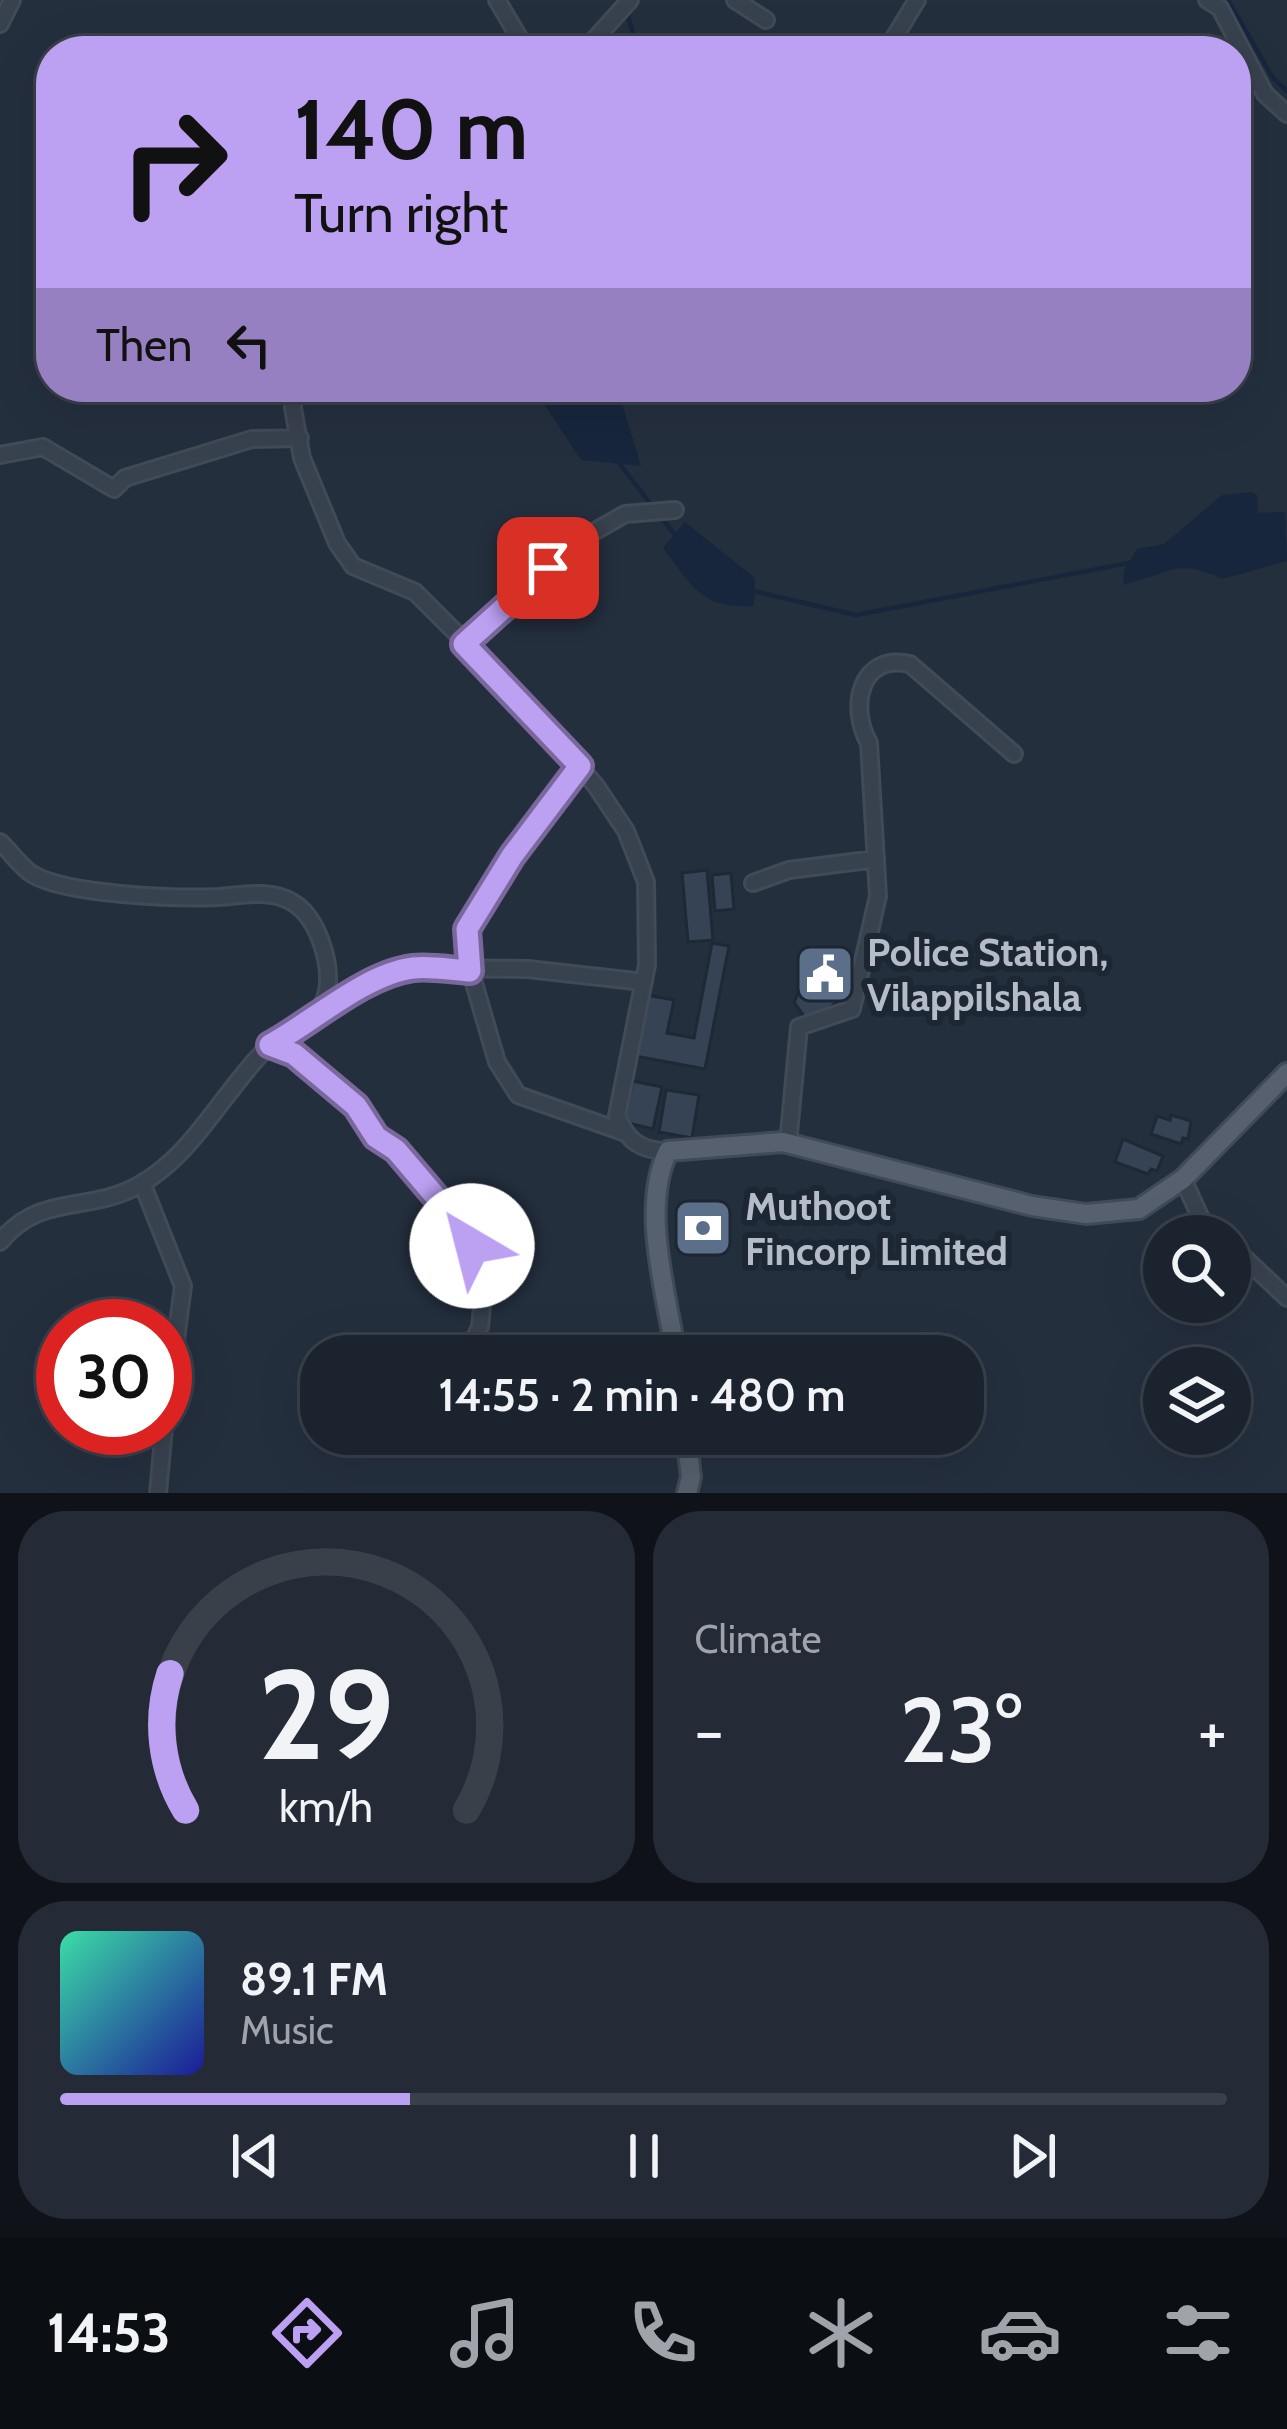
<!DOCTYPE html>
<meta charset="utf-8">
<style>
:root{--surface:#1b232e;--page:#242b36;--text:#f1f3f6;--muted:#a0a4aa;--line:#39404a;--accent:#bca0f2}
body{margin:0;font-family:Cabin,sans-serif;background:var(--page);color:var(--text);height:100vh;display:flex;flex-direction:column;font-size:45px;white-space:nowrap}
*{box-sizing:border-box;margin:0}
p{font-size:39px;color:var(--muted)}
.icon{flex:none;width:66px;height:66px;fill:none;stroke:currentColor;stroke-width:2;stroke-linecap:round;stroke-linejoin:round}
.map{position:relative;height:1493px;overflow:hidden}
.drawer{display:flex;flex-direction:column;gap:18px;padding:18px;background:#0f1319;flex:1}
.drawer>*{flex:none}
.guide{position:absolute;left:36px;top:36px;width:1215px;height:366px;border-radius:48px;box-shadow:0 12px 48px #0002,0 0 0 3px var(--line);background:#bca0f2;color:#111;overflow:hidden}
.buttons{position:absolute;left:1143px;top:1215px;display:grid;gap:24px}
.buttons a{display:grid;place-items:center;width:108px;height:108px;border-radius:50%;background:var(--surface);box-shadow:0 12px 48px #0002,0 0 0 3px var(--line);font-size:60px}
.speed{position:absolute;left:36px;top:1299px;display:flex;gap:24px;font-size:60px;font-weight:700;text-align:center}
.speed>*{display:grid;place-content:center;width:156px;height:156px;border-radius:50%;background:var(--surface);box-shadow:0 12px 48px #0002,0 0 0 3px var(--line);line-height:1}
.speed .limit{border:18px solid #d22;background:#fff;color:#111}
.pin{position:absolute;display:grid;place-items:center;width:102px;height:102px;color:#fff;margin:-51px;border-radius:24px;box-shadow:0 6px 18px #0006}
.me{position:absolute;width:132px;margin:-66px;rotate:323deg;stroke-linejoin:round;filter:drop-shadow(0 0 9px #0008)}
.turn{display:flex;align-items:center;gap:42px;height:252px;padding:0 60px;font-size:54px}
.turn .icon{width:156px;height:156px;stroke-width:2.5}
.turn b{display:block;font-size:84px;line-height:102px}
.then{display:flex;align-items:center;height:114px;padding:0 60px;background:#0003;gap:24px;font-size:45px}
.big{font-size:90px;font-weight:600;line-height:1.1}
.drawer .widget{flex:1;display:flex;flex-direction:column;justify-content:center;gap:18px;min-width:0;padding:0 42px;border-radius:48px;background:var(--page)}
.drawer .dial{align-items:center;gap:0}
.dial svg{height:312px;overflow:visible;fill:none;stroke:var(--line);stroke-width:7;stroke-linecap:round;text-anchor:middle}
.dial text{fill:var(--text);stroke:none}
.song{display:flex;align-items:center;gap:36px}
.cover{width:144px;height:144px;border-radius:18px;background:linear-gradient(135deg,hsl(160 70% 55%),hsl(240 70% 35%))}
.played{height:12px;border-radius:6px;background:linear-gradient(90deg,var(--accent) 30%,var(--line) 30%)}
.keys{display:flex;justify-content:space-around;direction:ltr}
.heat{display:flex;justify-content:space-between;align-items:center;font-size:66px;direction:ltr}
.drawer .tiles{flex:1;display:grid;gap:18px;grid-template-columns:1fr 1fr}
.widget:last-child{grid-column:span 2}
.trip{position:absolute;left:300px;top:1335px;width:684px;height:120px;border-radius:48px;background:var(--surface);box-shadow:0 12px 48px #0002,0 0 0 3px var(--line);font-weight:600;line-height:120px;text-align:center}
.tab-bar{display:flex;height:192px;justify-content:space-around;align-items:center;background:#0b0e12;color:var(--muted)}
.tab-bar .icon{width:84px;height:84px}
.tab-bar .current{color:var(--accent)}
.tab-bar b{font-size:54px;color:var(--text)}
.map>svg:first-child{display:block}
.water{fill:#17263c}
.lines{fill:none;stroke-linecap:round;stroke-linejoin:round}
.stream{stroke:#17263c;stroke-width:4.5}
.building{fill:#364354;stroke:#1f2835;stroke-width:3}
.minor-casing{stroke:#414a57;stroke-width:20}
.major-casing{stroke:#414a57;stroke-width:24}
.minor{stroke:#38414e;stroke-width:14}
.major{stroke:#56606e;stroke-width:18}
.route-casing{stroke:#7a689d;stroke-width:30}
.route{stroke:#bca0f2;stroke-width:21}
.labels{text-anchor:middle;stroke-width:12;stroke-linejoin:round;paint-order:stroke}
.poi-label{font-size:39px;font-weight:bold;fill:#b4bcc9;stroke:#1d2633;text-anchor:start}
</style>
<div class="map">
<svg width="1287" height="1493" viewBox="0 0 1287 1493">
<rect width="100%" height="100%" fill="#242f3e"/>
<path class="water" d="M 533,387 L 617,387 L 641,466 L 581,460 Z
M 1252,492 L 1257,495 L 1258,513 L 1285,512 L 1287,561 L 1223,579 C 1174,557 1170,574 1123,585 L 1124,570 L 1137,549 L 1164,544 L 1222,495 Z
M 685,522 L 755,578 L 754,606 C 701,609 693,587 663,548 Z"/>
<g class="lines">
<path class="stream" d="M 1228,0 L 1273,78 L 1287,91
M 628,15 L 633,34 L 630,51
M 616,459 L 653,507
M 660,516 L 675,535
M 753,591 L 856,615 L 1129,563"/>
</g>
<path class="building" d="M 707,870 L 713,940 L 688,942 L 682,873 Z
M 731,873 L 734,909 L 715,911 L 712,875 Z
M 712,943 L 729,946 L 705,1069 L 635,1056 L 647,995 L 674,1000 L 667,1033 L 694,1038 Z
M 820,947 L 845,959 L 842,989 L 836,990 L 837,1001 L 825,1014 L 806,1019 L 794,1002 Z
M 633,1081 L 662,1087 L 653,1129 L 624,1122 Z
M 666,1090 L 699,1095 L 692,1138 L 659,1132 Z
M 1171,1115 L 1191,1121 L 1188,1139 L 1183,1138 L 1181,1144 L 1151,1134 L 1157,1116 L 1170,1120 Z
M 1123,1139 L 1163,1156 L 1157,1171 L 1151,1169 L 1148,1174 L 1115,1162 Z"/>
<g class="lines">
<g class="minor-casing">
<path id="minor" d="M 497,0 L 527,51
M 735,0 L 766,20
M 1207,0 L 1220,8 L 1265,94 L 1287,114
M 0,24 L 12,0
M 584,51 L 630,0
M 886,51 L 917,0
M 294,387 L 293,408 L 302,458 L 337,543 L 353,566 L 415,592 L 516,693 L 596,786 L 626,831 L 646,882 L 647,965 L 617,1116 C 627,1141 641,1151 668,1151
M 0,455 L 43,447 L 114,489 L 125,478 L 252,439 L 300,438
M 464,644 L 576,542 L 625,514 L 675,510
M 580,766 L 512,856 L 467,929 L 467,959 L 497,1062 L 518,1095 L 623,1132
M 0,842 C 11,852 20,866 32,874 C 66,895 178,899 220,897 C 244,895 270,889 292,902 C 317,916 332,962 327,991 C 321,1024 283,1032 263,1052 C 222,1094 192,1156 139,1185 C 88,1214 41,1192 0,1242
M 753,883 L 789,870 L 876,859
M 319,1009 L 410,968 L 528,969 L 644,982
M 270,1045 L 294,1054 L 356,1106 L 376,1137 L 400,1155 L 464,1232 L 483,1296 L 480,1327 L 466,1356
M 788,1144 L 799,1027 L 852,1009 L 878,896 L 869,743 C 849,708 859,653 910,664 L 1014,754
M 1183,1179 L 1203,1223 L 1220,1236
M 144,1188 L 183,1286 L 165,1424
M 1230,1244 L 1287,1298
M 158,1493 L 164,1428"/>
</g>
<g class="major-casing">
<path id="major" d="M 676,1356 C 667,1294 640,1209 668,1151 L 783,1142 L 1032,1206 L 1086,1214 L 1139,1209 L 1183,1179 L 1287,1073
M 686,1434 L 691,1477 L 687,1493"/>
</g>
<use href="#minor" class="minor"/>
<use href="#major" class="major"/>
</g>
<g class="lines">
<g class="route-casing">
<path id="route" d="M 472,1246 L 447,1210 L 396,1150 L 376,1137 L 356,1106 L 294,1054 L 270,1045 C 311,1023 365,974 413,968 C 431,966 452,970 470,971 L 467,929 L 512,856 L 580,766 L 464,644 L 548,568"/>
</g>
<use href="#route" class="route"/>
</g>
<defs>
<g id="civic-square" transform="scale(3)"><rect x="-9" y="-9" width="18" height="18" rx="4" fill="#5c6f8a" stroke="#1d2633"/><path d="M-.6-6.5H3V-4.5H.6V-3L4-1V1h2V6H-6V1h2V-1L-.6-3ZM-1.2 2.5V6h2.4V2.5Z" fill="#fff"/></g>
<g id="bank-square" transform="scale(3)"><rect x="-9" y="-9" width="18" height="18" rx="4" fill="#5c6f8a" stroke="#1d2633"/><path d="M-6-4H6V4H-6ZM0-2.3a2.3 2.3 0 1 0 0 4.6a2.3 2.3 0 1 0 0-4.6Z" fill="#fff"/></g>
</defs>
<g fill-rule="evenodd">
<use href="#civic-square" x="825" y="974"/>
<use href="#bank-square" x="703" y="1228"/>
</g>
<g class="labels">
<g class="poi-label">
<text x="867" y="966">Police Station,<tspan x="867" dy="45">Vilappilshala</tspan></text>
<text x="745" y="1220">Muthoot<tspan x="745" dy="45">Fincorp Limited</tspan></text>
</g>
</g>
</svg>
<div class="buttons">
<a><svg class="icon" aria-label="search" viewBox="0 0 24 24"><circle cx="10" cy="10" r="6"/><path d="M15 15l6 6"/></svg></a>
<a><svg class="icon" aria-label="layers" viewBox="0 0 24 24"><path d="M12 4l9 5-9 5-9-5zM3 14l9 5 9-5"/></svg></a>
</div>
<div class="speed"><div class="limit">30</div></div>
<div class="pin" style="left:548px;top:568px;background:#d93025"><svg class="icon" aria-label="arrive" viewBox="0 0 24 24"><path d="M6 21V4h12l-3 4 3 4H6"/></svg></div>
<svg class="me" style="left:472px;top:1246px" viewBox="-20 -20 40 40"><circle r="19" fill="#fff"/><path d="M0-13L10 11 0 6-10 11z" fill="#bca0f2"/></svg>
<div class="trip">14:55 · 2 min · 480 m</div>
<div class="guide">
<div class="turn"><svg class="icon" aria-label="right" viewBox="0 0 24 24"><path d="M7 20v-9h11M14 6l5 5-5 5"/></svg><div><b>140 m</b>Turn right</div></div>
<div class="then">Then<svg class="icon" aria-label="left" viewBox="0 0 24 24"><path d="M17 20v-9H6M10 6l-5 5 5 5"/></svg></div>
</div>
</div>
<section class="drawer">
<div class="tiles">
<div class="widget dial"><svg viewBox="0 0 100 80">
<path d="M14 69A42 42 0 1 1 86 69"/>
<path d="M14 69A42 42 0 0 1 10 34" stroke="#bca0f2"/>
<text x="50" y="56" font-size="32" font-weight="700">29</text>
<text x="50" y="72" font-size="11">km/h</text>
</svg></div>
<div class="widget"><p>Climate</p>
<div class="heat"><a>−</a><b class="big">23°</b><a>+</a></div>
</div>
<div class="widget">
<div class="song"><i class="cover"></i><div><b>89.1 FM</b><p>Music</p></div></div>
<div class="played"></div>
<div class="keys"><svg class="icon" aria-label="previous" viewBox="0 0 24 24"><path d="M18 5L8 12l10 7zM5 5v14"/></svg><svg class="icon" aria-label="pause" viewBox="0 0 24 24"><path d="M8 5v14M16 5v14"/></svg><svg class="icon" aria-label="next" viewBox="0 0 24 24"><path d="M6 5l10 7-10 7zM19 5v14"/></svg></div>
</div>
</div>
</section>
<nav class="tab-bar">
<b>14:53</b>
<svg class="icon current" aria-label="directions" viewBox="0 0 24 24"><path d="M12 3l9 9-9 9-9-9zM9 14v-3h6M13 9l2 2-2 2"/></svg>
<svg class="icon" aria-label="music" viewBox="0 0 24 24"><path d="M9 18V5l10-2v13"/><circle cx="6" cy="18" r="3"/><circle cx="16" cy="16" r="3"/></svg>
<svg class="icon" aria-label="phone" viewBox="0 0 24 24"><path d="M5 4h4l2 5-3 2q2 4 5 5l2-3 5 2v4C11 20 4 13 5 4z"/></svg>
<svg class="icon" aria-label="climate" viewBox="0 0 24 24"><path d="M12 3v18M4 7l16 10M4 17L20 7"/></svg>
<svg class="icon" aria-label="car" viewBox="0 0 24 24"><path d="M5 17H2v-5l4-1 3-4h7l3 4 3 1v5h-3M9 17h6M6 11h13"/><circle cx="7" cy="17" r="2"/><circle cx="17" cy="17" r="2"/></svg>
<svg class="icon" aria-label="filters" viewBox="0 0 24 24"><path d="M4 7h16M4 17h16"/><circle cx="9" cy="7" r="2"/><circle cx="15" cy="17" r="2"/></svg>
</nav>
